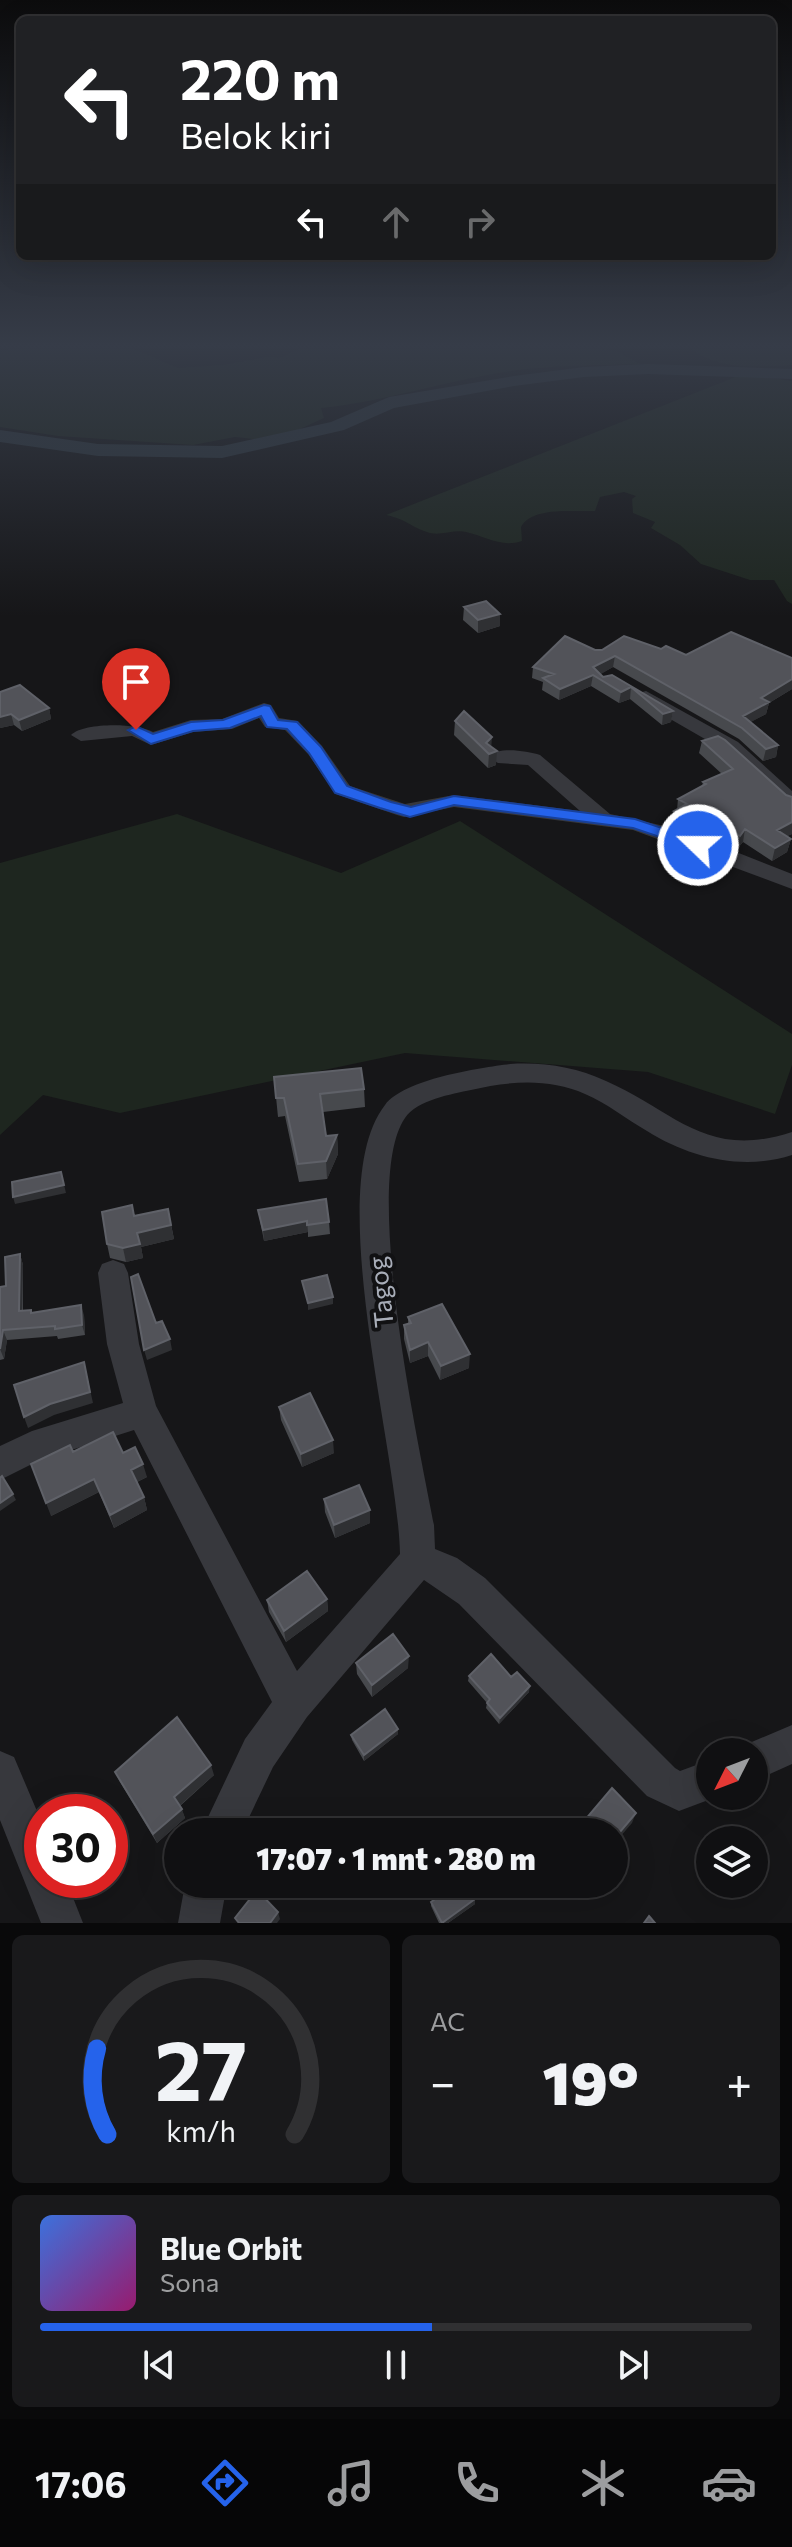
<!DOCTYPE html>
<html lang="id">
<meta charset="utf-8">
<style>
:root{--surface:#101012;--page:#19191b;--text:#f1f3f6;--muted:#9c9d9f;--line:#303032;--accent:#2563eb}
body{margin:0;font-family:Commissioner,sans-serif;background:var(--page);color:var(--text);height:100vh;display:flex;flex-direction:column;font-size:30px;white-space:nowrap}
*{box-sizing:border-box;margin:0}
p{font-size:26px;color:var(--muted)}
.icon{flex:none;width:44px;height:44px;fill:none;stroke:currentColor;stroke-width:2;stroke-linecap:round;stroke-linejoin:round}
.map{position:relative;height:1923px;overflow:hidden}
.sheet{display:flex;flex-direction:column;gap:12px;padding:12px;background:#09090a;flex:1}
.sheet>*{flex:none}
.banner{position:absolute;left:16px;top:16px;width:760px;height:244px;border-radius:12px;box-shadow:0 8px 32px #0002,0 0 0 2px var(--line);background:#202124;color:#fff;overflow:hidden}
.needle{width:52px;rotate:228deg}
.buttons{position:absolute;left:696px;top:1738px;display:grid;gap:16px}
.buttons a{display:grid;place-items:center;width:72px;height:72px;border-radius:50%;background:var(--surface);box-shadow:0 8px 32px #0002,0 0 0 2px var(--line);font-size:40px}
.speed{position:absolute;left:24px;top:1794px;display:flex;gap:16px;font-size:40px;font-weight:700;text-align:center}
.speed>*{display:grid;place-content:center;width:104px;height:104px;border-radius:50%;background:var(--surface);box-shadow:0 8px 32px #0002,0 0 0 2px var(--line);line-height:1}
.speed .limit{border:12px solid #d22;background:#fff;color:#111}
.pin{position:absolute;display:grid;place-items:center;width:68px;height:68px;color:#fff;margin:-82px -34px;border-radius:50% 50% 50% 0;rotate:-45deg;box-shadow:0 0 8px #0007}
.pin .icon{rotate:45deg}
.me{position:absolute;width:88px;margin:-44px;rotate:292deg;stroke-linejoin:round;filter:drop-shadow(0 0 6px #0008)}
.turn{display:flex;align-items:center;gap:28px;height:168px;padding:0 32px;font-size:36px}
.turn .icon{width:104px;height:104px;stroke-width:2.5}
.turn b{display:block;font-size:56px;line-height:68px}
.lanes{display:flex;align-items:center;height:76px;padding:0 32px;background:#0003;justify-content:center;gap:40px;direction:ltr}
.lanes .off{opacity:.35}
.big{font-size:60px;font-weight:800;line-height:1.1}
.sheet .widget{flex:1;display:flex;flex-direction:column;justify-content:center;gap:12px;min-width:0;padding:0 28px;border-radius:12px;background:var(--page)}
.sheet .dial{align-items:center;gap:0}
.dial svg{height:208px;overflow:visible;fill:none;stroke:var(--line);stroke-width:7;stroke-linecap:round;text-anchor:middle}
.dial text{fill:var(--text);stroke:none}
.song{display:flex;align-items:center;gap:24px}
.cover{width:96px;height:96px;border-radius:12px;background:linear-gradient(135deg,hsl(220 70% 55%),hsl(320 70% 35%))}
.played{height:8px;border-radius:4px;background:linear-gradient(90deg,var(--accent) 55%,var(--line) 55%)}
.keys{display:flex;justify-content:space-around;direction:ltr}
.heat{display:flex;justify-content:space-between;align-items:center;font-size:44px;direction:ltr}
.sheet .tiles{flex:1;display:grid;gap:12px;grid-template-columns:1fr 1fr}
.widget:last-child{grid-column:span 2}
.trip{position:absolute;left:164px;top:1818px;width:464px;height:80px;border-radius:40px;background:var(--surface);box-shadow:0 8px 32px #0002,0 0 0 2px var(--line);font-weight:800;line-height:80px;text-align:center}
.tabs{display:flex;height:128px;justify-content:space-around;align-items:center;background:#060607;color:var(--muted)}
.tabs .icon{width:56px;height:56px}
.tabs .current{color:var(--accent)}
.tabs b{font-size:36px;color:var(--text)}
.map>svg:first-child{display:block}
.green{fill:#1e261f}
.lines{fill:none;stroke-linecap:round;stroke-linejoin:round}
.river{fill:#2c353c;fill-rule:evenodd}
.minor{fill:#37383d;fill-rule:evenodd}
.wall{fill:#47494d}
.shaded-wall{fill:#2f3033}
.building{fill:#525359;stroke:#5f6168;stroke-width:2}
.route{fill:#2563eb;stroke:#184099;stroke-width:2}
.labels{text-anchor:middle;stroke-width:8;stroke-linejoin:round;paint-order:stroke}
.near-street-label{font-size:26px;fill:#a8adb8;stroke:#111113}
</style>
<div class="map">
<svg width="792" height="1923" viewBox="0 0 792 1923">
<rect width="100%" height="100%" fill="#161618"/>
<path class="green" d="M 20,348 L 132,348 L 178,368 L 223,365 L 267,357 L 280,358 L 300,348 L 597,348 L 617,351 L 640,364 C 603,365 565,365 528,369 C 458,376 391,401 321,408 L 324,418 L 274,441 L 235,437 L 193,445 L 58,436 L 0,427 L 0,350 Z
M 690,348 L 792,348 L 792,365 C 758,367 719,371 690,348 Z
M 743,374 L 792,381 L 792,604 L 787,601 L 774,580 L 750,580 L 701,564 L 680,545 L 651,528 L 655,522 L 633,513 L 632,499 L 636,496 L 624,492 L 600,497 L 595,511 C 575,512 532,506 521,527 L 522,541 C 501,548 485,536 466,532 C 454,529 438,537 427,532 C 411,527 406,519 386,515 Z
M 177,814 L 341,873 L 460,821 L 792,1034 L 792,1065 L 775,1114 L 648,1072 L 405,1053 L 120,1113 L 43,1095 L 0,1135 L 0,863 Z"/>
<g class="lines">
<path class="river" d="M 648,364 L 792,369 L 792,379 L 648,374 L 584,377 L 514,386 L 394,408 L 344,430 L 222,458 L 98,456 L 0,442 L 0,430 L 98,444 L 222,446 L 331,422 L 389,397 L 514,376 L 584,367 Z"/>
<path class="minor" d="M 646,691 L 738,742 L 792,791 L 792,808 L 785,806 L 724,750 L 639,701 L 637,697 L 639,693 Z
M 264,703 L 271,705 L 279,718 L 298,721 L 322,746 L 350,786 L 405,804 L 454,795 L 580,811 L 528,765 L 498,763 L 488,757 C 498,746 526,751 540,755 L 610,814 L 678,829 L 792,874 L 792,889 L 633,830 L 454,807 L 404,817 L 397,815 L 336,794 L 308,754 L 285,730 L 265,727 L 259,718 L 232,729 L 193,732 L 151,745 L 132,736 L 81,741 L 71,735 C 84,722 138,723 153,732 L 191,720 L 222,719 Z
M 510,1064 C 544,1062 575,1067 606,1081 C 676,1112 706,1160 792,1132 L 792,1155 C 743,1171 690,1158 647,1131 C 626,1119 607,1103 585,1094 C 549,1078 509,1081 471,1090 C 452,1094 417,1100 405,1118 C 361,1182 419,1445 434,1525 L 435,1549 L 457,1558 L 485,1578 L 675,1768 L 680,1771 L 710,1760 L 710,1796 L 719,1796 L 679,1811 L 647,1796 L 459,1604 L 424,1580 L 307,1717 L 273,1767 L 242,1832 L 201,1832 L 245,1739 L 272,1702 L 134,1430 L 40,1460 L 0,1480 L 0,1446 L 32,1431 L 123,1403 L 107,1344 L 98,1273 L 102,1264 L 113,1260 L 124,1264 L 128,1273 L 139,1344 L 156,1406 L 297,1671 L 400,1554 C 398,1449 321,1187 385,1105 C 404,1079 479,1068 510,1064 Z
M 792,1725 L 792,1764 L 754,1781 L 754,1752 L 738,1752 L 740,1747 Z
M 0,1751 L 14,1757 L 42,1823 L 42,1880 L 66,1880 L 83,1923 L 41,1923 L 0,1820 Z
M 185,1884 L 227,1884 L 220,1923 L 178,1923 Z"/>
</g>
<path class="wall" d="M 464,607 L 500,626 L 478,633 L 463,620 Z
M 661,649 L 686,655 L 792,658 L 792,689 L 769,703 L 766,714 L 750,722 L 778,745 L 776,757 L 763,761 L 739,739 L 613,667 L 600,674 L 603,677 L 612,675 L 673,711 L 671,722 L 662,725 L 630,699 L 619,703 L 591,686 L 559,700 L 542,690 L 543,682 L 532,678 L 533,667 L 595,650 Z
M 20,685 L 49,708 L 51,719 L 22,731 L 14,725 L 0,728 Z
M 455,721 L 492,748 L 496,765 L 488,768 L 454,735 Z
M 702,741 L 786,795 L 792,797 L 792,834 L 787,836 L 791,839 L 787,852 L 772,861 L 743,842 L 737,849 L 720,838 L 715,840 L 672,824 L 674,811 L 677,810 L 678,799 L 702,786 L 703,782 L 722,774 L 699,753 Z
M 274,1077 L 364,1089 L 365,1107 L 323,1112 L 326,1136 L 337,1135 L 338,1154 L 327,1179 L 299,1182 L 285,1116 L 278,1117 Z
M 168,1209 L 174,1239 L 141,1247 L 143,1258 L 126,1262 L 110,1258 L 107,1244 L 134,1216 Z
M 258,1210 L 329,1222 L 330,1234 L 308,1237 L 308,1232 L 264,1241 Z
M 20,1254 L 23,1265 L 23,1311 L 31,1310 L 32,1313 L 84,1315 L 85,1335 L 58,1339 L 57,1336 L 7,1340 L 4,1359 L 0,1360 L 0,1287 L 6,1286 Z
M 408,1317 L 469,1368 L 440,1380 L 428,1356 L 410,1363 L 404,1339 L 404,1325 L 408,1324 Z
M 279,1407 L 334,1453 L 302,1467 L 281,1420 Z
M 73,1452 L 123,1453 L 147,1477 L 137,1482 L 144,1497 L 147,1510 L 114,1528 L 99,1492 L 51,1516 Z
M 324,1499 L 370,1523 L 335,1538 L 325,1512 Z
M 327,1599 L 328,1611 L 286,1642 L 269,1612 L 267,1600 Z
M 356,1663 L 408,1668 L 372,1697 L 357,1674 Z
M 469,1676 L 511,1677 L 529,1692 L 499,1724 L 486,1708 L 487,1703 L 468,1681 Z
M 398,1734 L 364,1761 L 352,1740 L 351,1735 Z
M 115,1772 L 214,1775 L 180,1806 L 185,1818 L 157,1843 L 120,1782 Z
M 475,1899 L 475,1904 L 448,1923 L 439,1923 L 431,1906 L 431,1902 Z"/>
<path class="shaded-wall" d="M 500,614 L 500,626 L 478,633 L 478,620 Z
M 615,656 L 613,667 L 596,677 L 593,675 L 591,686 L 559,700 L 560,689 L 593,667 Z
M 792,679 L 792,689 L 769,703 L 766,714 L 740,728 L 743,716 L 761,698 Z
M 631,687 L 630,699 L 619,703 L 621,692 Z
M 49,708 L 51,719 L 22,731 L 19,720 Z
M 673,711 L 671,722 L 662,725 L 663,714 Z
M 11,714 L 14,725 L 0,728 L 0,717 Z
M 492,737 L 491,751 L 486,743 Z
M 778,745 L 776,757 L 763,761 L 766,749 Z
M 497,751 L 496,765 L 488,768 L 489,754 Z
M 792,822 L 792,834 L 774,843 L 777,830 Z
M 723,825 L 720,838 L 715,840 L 718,827 Z
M 745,829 L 743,842 L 737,849 L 740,836 Z
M 791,839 L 787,852 L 772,861 L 775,848 Z
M 337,1135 L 338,1154 L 327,1179 L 326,1161 Z
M 61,1172 L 66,1193 L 15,1204 L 13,1197 Z
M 307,1221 L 308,1232 L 264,1241 L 263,1230 Z
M 171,1225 L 174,1239 L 141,1247 L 143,1258 L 126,1262 L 123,1248 L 137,1233 Z
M 20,1254 L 23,1265 L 22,1321 L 19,1311 Z
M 333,1297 L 333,1304 L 308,1310 L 308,1303 Z
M 81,1305 L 84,1315 L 85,1335 L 82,1325 Z
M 3,1330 L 7,1340 L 4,1359 L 0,1349 Z
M 170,1339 L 172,1350 L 147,1360 L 144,1350 Z
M 428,1342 L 428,1356 L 410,1363 L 410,1350 Z
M 470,1354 L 469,1368 L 440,1380 L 441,1366 Z
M 84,1362 L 93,1403 L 54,1415 L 28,1428 L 24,1417 Z
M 333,1440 L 334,1453 L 302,1467 L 301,1454 Z
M 143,1464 L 147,1477 L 135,1483 L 131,1470 Z
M 94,1479 L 99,1492 L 51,1516 L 46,1503 Z
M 13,1494 L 16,1500 L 0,1511 L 0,1503 Z
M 144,1497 L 147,1510 L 114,1528 L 110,1515 Z
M 370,1510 L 370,1523 L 335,1538 L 334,1525 Z
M 327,1599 L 328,1611 L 286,1642 L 284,1631 Z
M 409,1656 L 408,1668 L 372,1697 L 372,1685 Z
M 530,1686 L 529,1692 L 499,1724 L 500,1718 Z
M 398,1729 L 398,1734 L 364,1761 L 364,1755 Z
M 211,1765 L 214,1775 L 178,1807 L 174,1797 Z
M 182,1809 L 185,1818 L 157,1843 L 153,1834 Z
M 636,1813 L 632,1823 L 614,1844 L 614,1839 Z
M 475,1899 L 475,1904 L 448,1923 L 442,1923 Z
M 278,1912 L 280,1919 L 277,1923 L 270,1923 Z"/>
<path class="building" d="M 486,601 L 500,614 L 478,620 L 464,607 Z
M 731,632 L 792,658 L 792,679 L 761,698 L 769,702 L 743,716 L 778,745 L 766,749 L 742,728 L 615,656 L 593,667 L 603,677 L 612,675 L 673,711 L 663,714 L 631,687 L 621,692 L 593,675 L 560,689 L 543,678 L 554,674 L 533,667 L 565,636 L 595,650 L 602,650 L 624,636 L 661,649 L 666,646 L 686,655 Z
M 20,685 L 49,708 L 19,720 L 11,714 L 0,717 L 0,692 Z
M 464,711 L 492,737 L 486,743 L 497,751 L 489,754 L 455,721 Z
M 718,736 L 725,740 L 786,795 L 792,797 L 792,822 L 777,830 L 791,839 L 775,848 L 745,829 L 740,836 L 723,825 L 718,827 L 674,811 L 687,804 L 678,799 L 706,784 L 703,782 L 733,769 L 702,741 Z
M 361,1068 L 364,1089 L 320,1094 L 326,1136 L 337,1135 L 326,1161 L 298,1164 L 284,1098 L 276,1098 L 274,1077 Z
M 61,1172 L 64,1185 L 13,1197 L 12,1182 Z
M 326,1199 L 329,1222 L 307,1225 L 307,1221 L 263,1230 L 258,1210 Z
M 132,1205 L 134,1216 L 168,1209 L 171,1225 L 137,1233 L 140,1244 L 123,1248 L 107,1244 L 102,1212 Z
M 20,1254 L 19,1311 L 31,1310 L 31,1313 L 81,1305 L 82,1325 L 55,1329 L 55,1326 L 3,1330 L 0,1349 L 0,1287 L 6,1286 L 5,1257 Z
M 138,1274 L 156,1323 L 162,1321 L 170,1339 L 144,1350 L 131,1277 Z
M 327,1275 L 333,1297 L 308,1303 L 302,1281 Z
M 442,1304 L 470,1354 L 441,1366 L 428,1342 L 410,1350 L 404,1325 L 411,1323 L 408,1317 Z
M 84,1362 L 90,1392 L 50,1404 L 24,1417 L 14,1385 Z
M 310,1393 L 333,1440 L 301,1454 L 279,1407 Z
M 113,1432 L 123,1453 L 135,1447 L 143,1464 L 131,1470 L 144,1497 L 110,1515 L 94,1479 L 46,1503 L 31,1464 L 70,1445 L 73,1452 Z
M 2,1476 L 13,1494 L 0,1503 L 0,1478 Z
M 359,1485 L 370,1510 L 334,1525 L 324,1499 Z
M 307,1571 L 327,1599 L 284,1631 L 267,1600 Z
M 393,1634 L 409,1656 L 372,1685 L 356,1663 Z
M 491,1654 L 511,1677 L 517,1672 L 530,1686 L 500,1718 L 487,1703 L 490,1699 L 469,1676 Z
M 385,1709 L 398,1729 L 364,1755 L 351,1735 Z
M 177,1717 L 211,1765 L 174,1797 L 182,1809 L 153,1834 L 115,1772 Z
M 612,1788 L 636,1813 L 614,1839 L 614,1832 L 583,1832 L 579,1827 Z
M 456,1884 L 467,1884 L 475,1899 L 442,1923 L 431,1902 Z
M 257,1890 L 278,1912 L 270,1923 L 239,1923 L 235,1918 Z
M 649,1916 L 655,1923 L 644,1923 Z"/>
<linearGradient id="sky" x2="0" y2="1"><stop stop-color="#0c0c0d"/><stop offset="0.56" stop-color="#363c48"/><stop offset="1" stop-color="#363c48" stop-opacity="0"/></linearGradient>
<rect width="792" height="617" fill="url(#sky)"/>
<path class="route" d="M 264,705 L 270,706 L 278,720 L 297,722 L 321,747 L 347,786 L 391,802 L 411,807 L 454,796 L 635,819 L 704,842 L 706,845 L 698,850 L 633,828 L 454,805 L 410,817 L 380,808 L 335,793 L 309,753 L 287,729 L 267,727 L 261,716 L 230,728 L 193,731 L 151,744 L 128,730 L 136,726 L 153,734 L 191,722 L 223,720 Z"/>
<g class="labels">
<g class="near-street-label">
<text transform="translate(381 1292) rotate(-96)" y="9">Tagog</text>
</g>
</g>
</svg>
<div class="buttons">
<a><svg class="needle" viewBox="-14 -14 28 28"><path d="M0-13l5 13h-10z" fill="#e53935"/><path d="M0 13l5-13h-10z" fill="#9c9d9f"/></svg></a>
<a><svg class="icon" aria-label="layers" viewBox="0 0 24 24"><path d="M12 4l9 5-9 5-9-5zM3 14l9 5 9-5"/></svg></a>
</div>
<div class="speed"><div class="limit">30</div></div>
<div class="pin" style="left:136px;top:730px;background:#d93025"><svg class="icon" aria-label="arrive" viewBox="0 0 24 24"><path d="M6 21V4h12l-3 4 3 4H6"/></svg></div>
<svg class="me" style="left:698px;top:845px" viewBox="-20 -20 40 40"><circle r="17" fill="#2563eb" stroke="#fff" stroke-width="3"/><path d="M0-11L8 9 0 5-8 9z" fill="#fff"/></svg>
<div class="trip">17:07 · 1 mnt · 280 m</div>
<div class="banner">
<div class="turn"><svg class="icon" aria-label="left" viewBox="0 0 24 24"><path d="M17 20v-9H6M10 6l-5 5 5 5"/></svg><div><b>220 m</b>Belok kiri</div></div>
<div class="lanes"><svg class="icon" aria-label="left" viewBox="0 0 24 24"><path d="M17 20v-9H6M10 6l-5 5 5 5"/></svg><svg class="icon off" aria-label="ahead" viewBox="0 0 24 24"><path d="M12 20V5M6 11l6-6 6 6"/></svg><svg class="icon off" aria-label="right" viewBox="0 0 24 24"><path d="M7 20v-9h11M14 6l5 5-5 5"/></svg></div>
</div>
</div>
<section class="sheet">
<div class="tiles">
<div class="widget dial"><svg viewBox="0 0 100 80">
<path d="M14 69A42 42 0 1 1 86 69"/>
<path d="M14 69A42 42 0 0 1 10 36" stroke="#2563eb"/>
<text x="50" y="56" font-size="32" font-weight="700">27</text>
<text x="50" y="72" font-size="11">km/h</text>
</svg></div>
<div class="widget"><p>AC</p>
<div class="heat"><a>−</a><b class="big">19°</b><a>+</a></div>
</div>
<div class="widget">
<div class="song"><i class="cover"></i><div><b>Blue Orbit</b><p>Sona</p></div></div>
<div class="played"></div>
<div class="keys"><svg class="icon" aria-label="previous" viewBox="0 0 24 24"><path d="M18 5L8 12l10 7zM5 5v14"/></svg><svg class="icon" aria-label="pause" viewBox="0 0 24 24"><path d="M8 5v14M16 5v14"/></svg><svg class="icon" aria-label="next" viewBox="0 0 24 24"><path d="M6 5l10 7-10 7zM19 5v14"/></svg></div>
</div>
</div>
</section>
<nav class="tabs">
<b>17:06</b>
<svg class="icon current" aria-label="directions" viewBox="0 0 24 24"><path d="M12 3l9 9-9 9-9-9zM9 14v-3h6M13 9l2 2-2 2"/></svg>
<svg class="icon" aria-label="music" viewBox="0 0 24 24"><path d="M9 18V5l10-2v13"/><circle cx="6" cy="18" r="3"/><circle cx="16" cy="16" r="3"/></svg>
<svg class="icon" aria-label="phone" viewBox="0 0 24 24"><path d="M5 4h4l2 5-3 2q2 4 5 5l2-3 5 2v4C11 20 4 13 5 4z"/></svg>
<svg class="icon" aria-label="climate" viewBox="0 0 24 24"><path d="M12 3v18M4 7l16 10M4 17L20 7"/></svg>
<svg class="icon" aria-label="car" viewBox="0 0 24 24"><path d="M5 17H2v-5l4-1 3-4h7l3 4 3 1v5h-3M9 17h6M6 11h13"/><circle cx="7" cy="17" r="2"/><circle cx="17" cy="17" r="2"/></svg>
</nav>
